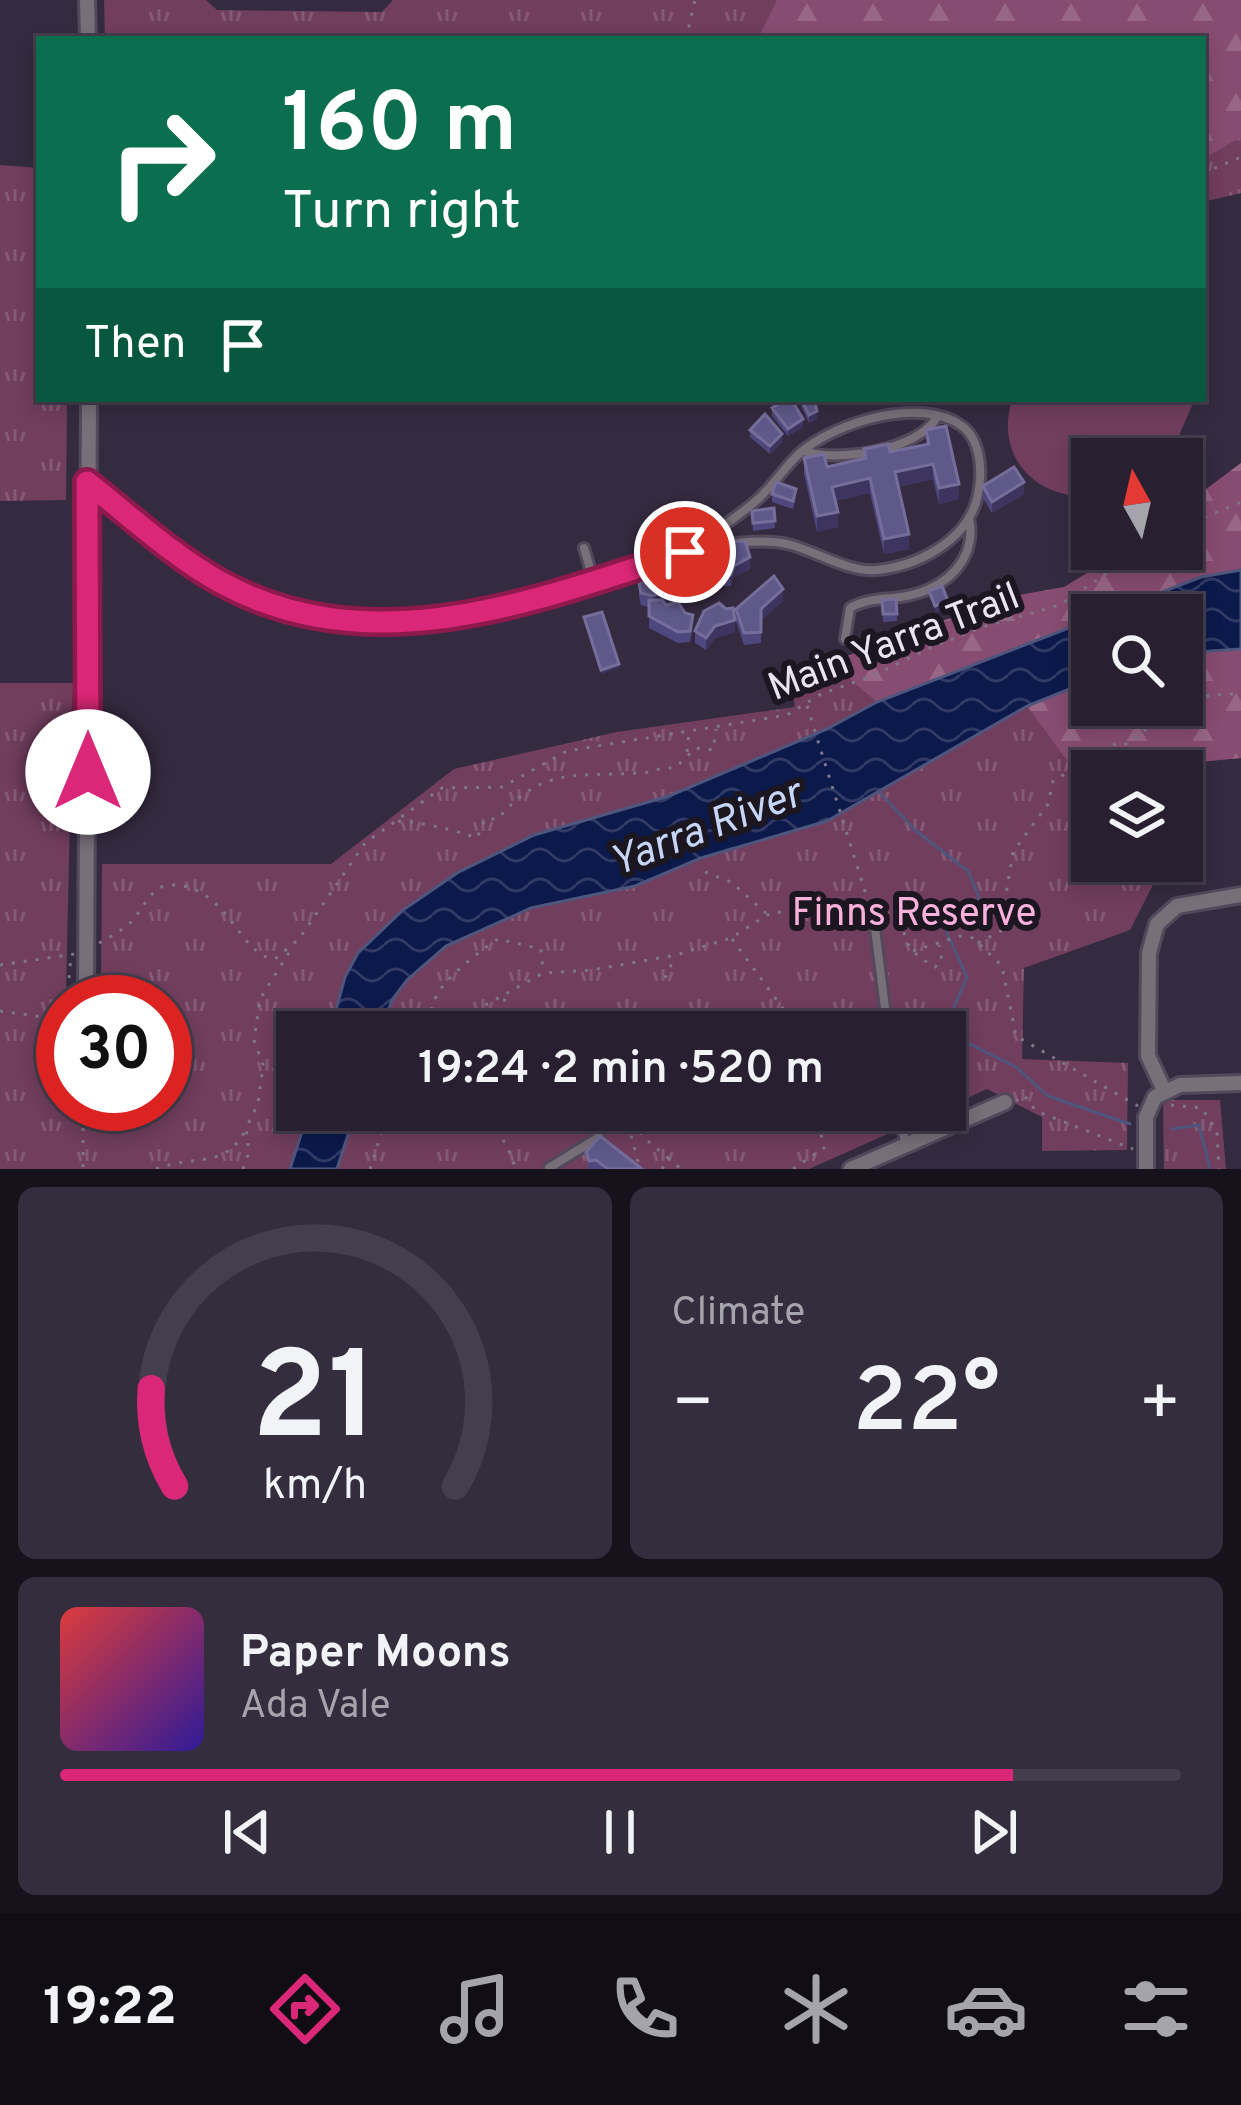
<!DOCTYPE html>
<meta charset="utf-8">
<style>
:root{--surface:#282031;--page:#342d3d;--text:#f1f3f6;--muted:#a5a3ab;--line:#443e4d;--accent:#db2777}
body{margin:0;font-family:Overpass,sans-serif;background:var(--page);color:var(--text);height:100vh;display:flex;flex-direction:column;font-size:45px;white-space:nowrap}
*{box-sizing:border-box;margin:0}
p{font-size:39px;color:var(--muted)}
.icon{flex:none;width:66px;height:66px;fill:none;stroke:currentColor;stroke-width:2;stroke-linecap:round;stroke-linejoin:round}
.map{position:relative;height:1169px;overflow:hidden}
.sheet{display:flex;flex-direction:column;gap:18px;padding:18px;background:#16121b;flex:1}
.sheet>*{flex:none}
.hud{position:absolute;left:36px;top:36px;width:1170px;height:366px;border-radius:0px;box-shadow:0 6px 18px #0003,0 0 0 3px var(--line);background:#0b6e4f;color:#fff;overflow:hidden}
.needle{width:78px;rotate:352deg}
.buttons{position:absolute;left:1071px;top:438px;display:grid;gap:24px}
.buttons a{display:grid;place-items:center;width:132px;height:132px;border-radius:0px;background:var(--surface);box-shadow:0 6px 18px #0003,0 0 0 3px var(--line);font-size:60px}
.speed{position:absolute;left:36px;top:975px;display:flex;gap:24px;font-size:60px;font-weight:700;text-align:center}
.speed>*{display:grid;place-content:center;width:156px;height:156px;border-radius:50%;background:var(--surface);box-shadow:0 6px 18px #0003,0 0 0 3px var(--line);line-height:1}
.speed .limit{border:18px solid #d22;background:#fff;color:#111}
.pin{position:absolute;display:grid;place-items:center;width:102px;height:102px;color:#fff;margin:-51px;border:6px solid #fff;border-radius:50%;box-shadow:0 3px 12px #0007}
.me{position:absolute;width:132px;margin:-66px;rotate:0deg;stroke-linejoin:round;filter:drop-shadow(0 0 9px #0008)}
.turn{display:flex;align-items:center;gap:42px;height:252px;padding:0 48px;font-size:54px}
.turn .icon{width:156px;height:156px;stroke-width:2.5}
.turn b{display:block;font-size:84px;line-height:102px}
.then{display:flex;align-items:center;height:114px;padding:0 48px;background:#0003;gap:24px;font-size:45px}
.big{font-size:90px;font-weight:600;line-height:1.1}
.sheet .card{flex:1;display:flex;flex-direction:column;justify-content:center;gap:18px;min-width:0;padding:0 42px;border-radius:18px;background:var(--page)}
.sheet .dial{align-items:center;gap:0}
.dial svg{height:312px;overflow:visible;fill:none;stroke:var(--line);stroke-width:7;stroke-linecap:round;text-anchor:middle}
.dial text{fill:var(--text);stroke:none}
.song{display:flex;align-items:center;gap:36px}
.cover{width:144px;height:144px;border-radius:18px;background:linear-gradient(135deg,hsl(0 70% 55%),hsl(250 70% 35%))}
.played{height:12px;border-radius:6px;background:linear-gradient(90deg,var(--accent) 85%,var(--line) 85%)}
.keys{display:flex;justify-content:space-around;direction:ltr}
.heat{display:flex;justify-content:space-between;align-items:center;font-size:66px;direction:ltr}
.sheet .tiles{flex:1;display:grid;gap:18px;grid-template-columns:1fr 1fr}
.card:last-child{grid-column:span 2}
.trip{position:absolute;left:276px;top:1011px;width:690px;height:120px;border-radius:0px;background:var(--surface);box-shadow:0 6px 18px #0003,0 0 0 3px var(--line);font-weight:600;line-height:120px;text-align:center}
.tabs{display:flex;height:192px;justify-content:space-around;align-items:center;background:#100d14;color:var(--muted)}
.tabs .icon{width:84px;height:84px}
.tabs .selected{color:var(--accent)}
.tabs b{font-size:54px;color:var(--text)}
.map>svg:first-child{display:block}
.grass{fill:url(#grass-tufts);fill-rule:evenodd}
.forest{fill:url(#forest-firs)}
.pitch{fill:#713e5d}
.water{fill:url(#water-waves);stroke:#4f567d;stroke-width:3}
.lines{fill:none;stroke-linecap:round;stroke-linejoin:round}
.stream{stroke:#4f567d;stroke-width:3}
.service-casing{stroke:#52495d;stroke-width:14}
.minor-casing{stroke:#52495d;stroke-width:20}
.path{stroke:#7f7689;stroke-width:3;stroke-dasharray:3 9;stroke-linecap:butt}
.service{stroke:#786f78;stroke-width:8}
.minor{stroke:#786f78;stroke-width:14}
.wall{fill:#4f487e}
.shaded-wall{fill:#3d3560}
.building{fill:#5f598a;stroke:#756e9a;stroke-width:3}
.route-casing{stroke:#8e194d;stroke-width:30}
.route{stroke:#db2777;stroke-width:21}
.labels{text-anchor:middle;stroke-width:12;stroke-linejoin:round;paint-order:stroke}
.street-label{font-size:39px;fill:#eae4f2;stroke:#1b1620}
.park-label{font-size:39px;fill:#f9b1dc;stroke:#1b1620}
.water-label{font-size:42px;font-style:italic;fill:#c7d5f7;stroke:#1b1620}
</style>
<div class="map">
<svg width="1241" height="1169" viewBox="0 0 1241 1169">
<defs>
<pattern id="grass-tufts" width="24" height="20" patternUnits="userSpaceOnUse" patternTransform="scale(3)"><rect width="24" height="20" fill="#713e5d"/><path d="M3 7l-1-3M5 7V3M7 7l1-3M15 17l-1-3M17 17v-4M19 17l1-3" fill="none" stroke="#855a75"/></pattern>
<pattern id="forest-firs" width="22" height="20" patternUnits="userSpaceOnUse" patternTransform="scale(3)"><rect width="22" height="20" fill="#874c71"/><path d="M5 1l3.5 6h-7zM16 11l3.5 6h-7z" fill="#986686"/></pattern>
<pattern id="water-waves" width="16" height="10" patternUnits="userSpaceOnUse" patternTransform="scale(3)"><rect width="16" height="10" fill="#0c194b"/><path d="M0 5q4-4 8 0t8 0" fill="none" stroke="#303a65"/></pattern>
</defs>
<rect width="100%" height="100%" fill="#352b41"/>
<path class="grass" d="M 104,0 L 206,0 L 217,10 L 382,12 L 393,0 L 1241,0 L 1241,193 L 1203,202 L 1203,39 L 105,39 Z
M 0,165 L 39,168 L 39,399 L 67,399 L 66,500 L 0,501 Z
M 1182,549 L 1241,570 L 1201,577 L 1102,615 L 1092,615 L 1092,619 L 877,702 L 827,729 L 669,796 L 534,835 L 345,977 L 330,1032 L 297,1032 L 297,1110 L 309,1110 L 290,1169 L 0,1169 L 0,683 L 73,683 L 66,992 L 101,993 L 102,864 L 331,864 L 454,769 L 617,732 L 795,707 L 791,681 L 802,677 L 835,685 L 884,656 ZM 63,1002 L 165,1002 L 165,1104 L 63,1104 Z
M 1241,649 L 1241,758 L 1168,764 L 1167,771 L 1092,771 L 1092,861 L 1165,861 L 1130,930 L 1024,968 L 1022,1059 L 1128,1063 L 1127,1150 L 1042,1151 L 1042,1117 L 987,1089 L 945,1108 L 945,1032 L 381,1032 L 392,1000 L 407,980 L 446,946 L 531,908 L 635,886 L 701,858 L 827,821 L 1027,706 L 1092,680 L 1092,705 L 1182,705 L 1182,653 Z
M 1168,1100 L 1220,1100 L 1226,1169 L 1164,1169 L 1163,1104 Z
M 356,1110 L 941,1110 L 809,1169 L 337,1169 Z"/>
<path class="forest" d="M 777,0 L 1241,0 L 1241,137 L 1203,159 L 1203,39 L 758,39 Z
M 1241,463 L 1241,570 L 1201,577 L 1102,615 L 1092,615 L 1092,619 L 877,702 L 830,662 L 1008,597 L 1064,587 L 1126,549 L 1182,549 L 1182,507 Z
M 1241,649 L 1241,758 C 1191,762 1143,771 1092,771 L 1089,790 L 1027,706 L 1092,680 L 1092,705 L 1182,705 L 1182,653 Z"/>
<path class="pitch" d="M 1012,399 L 1195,399 L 1177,440 L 1162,459 L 1092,459 L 1092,496 L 1089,497 C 1033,497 995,456 1012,399 Z"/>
<path class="water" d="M 1241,570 L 1241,649 L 1182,653 L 1182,615 L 1102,615 L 1201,577 Z
M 1092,619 L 1092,680 L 1027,706 L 827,821 L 701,858 L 635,886 L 531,908 L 446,946 L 407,980 L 392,1000 L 381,1032 L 330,1032 L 345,977 L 358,953 L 403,910 L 457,873 L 534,835 L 669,796 L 827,729 L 877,702 Z
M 309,1110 L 356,1110 L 337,1169 L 290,1169 Z"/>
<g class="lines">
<path class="stream" d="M 880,793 L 916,831 L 968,871 L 980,899 L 943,924 L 967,977 L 951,1014 L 953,1036 L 1016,1067 L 1048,1096 L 1130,1124
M 1172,1129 L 1199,1125 L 1210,1169"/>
<g class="service-casing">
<path id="service" d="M 803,451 C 837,463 919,450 937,417
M 89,484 C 174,551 228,601 340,619 C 432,635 527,604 614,575 C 654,562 694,546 737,543 C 755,541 773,540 791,545 C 817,552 850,573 877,570 C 917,566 964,542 976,502 C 983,478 983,442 962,426 C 922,396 836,422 801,452 C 785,466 774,485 758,499 C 736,519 709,535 685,552
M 584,548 L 594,582
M 845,639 L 850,608 C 870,596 892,601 915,594 C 951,584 977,556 969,518
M 875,928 L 888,1032
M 461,1032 L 477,1021 L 486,1023 L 494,1032
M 900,1110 L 905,1143
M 549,1168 L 599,1137"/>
</g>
<g class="minor-casing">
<path id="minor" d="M 87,0 L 88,39
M 86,996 L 89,399
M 1164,1090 L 1148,1056 L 1149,953 L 1157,924 L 1177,906 L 1241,895
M 851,1169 L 1005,1102
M 1146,1169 L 1146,1117 L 1155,1097 L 1180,1085 L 1241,1083"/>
</g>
<path class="path" d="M 686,39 L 695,0
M 1203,173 L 1241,157
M 1182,527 L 1241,502
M 807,706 L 874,920
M 687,752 L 689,732
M 398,821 C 426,823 451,829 477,838 L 485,819 L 498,819 C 542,766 577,777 638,773 C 653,773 656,767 675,768 L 696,748 L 713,750 L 716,729
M 705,872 L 731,882 L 766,913
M 732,939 L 792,1021 L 795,1032
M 99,943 C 110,937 122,931 131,922 C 143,910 151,885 171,885 C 227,884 240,957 275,959 L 299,939 L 365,843 L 442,788 L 502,787 L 567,751 L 787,715 L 821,694 L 872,676 L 930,648 L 983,627 L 1060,605 L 1142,549
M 978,943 L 1003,930 L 1011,919 L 1004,906 L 1013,852 L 1048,804 L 1053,781 L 1117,743 L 1128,744 C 1146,728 1162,720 1180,708 C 1191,701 1199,703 1209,695 L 1241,694
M 913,951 L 960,936 L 973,938 L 1002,966 L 1016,1036 L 1138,1106
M 0,965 L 75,954
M 665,978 L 675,957
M 67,1002 L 71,956
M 0,1011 L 42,1017 L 63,1008
M 475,1011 L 543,973 L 592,970 L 676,955 L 731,938 L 767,915 L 811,905 L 891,905 C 913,935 894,944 935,967 L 942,961 L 939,945
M 499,1024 L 503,1020 L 505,994
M 422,1032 C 433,1015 430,1007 437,995 C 445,978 482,949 498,939 L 541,949 L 543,971
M 1016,1101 L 1024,1095 L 1036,1111 L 1133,1149
M 83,1104 L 83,1169
M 1171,1105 L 1202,1108 L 1217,1132 L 1219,1169
M 389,1110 L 393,1122 L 414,1132 L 442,1110
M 483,1110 L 507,1146 L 516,1169
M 631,1110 L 643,1137 L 668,1158
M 525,1117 L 542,1111 L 580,1123 L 616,1110
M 628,1124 L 640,1169
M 156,1169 C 195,1154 225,1169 245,1131
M 243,1169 L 249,1152 L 246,1128 L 258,1104 L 263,1065 L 254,1040 L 260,999 L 290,951
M 370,1169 L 388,1112
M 662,1169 L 668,1158 L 681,1169
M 793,1169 L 824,1148 L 816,1110"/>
<use href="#service" class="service"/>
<use href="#minor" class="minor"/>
</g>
<path class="wall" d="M 798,399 L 814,399 L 817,419 L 809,423 Z
M 772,408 L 803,427 L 788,436 L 772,416 Z
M 750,430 L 782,442 L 770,454 L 750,437 Z
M 926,430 L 959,499 L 939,504 L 933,479 L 898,487 L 909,549 L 884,554 L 870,493 L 835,501 L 838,527 L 817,532 L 804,474 L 804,458 L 827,467 L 864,458 L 864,449 L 890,452 L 926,444 Z
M 983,486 L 1024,494 L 992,513 L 983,498 Z
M 772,494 L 796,497 L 793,509 L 772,502 Z
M 774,508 L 775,528 L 753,531 L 752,511 Z
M 698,560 L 750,569 L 734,577 L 731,586 L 701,587 Z
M 696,582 L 695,587 L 678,594 L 674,600 L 665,603 L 693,626 L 690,642 L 678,643 L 649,628 L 649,607 L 641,605 L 639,596 L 639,584 Z
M 896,599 L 897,621 L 883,622 L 882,600 Z
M 783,601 L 761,620 L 761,643 L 744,645 L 736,621 L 736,609 Z
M 695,631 L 735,632 L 715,638 L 706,650 L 695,643 Z
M 586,1152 L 642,1169 L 588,1169 Z"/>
<path class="shaded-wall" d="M 817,411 L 817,419 L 809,423 L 809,415 Z
M 803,419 L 803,427 L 788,436 L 788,429 Z
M 782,434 L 782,442 L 770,454 L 770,446 Z
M 933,464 L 933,479 L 895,488 L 895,472 Z
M 870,478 L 870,493 L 832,502 L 832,487 Z
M 1024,482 L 1024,494 L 992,513 L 992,502 Z
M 959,484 L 959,499 L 939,504 L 939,488 Z
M 838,512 L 838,527 L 817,532 L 817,516 Z
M 909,534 L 909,549 L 884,554 L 884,539 Z
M 750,557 L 750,569 L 734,577 L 731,586 L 731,575 L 734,566 Z
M 696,571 L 695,587 L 678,594 L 674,600 L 652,608 L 652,596 Z
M 783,589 L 783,601 L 761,620 L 761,609 Z
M 948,601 L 948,609 L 935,613 L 935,606 Z
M 735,620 L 735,632 L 715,638 L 706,650 L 706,638 L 715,626 Z
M 619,664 L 619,668 L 601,674 L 601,670 Z"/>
<path class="building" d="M 786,399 L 791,399 L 803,419 L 788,429 L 772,408 Z
M 801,399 L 814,399 L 817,411 L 809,415 Z
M 765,414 L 782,434 L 770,446 L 750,430 Z
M 946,426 L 959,484 L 939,488 L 933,464 L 895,472 L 909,534 L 884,539 L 870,478 L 832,487 L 838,512 L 817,516 L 804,458 L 824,454 L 827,467 L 866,458 L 864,449 L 888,444 L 890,452 L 929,444 L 926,430 Z
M 1014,467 L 1024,482 L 992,502 L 983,486 Z
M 776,482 L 796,489 L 793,501 L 772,494 Z
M 774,508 L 775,521 L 753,523 L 752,511 Z
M 745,541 L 750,557 L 734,566 L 731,575 L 701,575 L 698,560 L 718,556 L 733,542 Z
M 684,560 L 696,571 L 695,576 L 678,583 L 674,589 L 652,596 L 641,593 L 639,584 L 649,574 Z
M 774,576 L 783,589 L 761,609 L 761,632 L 744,633 L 736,609 Z
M 942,586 L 948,601 L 935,606 L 929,591 Z
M 896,599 L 897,614 L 883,614 L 882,600 Z
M 649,600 L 662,600 L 666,605 L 678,602 L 685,613 L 693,615 L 690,631 L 678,632 L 649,616 Z
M 719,603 L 726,609 L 733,608 L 735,620 L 715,626 L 706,638 L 695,631 L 704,611 Z
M 602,612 L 619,664 L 601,670 L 584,617 Z
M 600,1136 L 642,1169 L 608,1169 L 596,1160 L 589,1161 L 586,1152 Z"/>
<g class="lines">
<g class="route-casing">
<path id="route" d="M 88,772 L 87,482 C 130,516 172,555 220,582 C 371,665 535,601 685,552"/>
</g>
<use href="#route" class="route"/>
</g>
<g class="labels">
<g class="street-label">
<text transform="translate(893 640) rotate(-21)" y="14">Main Yarra Trail</text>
</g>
<g class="park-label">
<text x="914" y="925">Finns Reserve</text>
</g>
<g class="water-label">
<text transform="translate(705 826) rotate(-21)" y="15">Yarra River</text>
</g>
</g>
</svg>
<div class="buttons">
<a><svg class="needle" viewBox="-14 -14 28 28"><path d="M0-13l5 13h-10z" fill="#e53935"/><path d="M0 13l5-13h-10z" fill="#a5a3ab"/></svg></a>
<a><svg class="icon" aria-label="search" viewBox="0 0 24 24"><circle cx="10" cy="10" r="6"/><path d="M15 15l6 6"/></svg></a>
<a><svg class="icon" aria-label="layers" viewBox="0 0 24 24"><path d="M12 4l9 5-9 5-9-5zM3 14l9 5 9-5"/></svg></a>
</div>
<div class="speed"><div class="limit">30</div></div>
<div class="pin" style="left:685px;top:552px;background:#d93025"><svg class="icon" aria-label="arrive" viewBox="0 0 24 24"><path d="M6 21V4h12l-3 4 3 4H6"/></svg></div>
<svg class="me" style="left:88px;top:772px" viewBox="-20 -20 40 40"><circle r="19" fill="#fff"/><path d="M0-13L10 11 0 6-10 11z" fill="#db2777"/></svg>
<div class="trip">19:24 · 2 min · 520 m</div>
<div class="hud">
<div class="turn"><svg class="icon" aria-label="right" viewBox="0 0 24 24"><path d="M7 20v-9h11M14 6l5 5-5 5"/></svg><div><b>160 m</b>Turn right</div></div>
<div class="then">Then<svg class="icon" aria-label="arrive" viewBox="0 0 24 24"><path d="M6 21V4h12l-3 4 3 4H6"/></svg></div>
</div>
</div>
<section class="sheet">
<div class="tiles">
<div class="card dial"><svg viewBox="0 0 100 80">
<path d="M14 69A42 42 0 1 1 86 69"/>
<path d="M14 69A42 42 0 0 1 8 44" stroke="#db2777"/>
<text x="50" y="56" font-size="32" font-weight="700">21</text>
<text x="50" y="72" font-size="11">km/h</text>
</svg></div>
<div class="card"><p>Climate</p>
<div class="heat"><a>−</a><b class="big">22°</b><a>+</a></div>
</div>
<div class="card">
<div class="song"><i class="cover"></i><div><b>Paper Moons</b><p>Ada Vale</p></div></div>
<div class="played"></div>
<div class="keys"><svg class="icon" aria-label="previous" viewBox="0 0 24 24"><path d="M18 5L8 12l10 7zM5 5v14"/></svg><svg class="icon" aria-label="pause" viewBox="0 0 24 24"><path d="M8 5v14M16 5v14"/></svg><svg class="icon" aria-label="next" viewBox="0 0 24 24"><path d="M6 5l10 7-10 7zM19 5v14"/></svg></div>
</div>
</div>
</section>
<nav class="tabs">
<b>19:22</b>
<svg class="icon selected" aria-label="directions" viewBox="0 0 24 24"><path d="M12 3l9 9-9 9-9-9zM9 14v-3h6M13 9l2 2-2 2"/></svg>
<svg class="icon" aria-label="music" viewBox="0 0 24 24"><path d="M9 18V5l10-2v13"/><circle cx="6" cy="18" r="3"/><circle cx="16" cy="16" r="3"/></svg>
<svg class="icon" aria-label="phone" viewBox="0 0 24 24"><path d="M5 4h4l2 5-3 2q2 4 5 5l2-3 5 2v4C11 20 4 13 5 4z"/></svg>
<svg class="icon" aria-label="climate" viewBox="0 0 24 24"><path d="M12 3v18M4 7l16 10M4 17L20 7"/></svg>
<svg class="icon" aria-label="car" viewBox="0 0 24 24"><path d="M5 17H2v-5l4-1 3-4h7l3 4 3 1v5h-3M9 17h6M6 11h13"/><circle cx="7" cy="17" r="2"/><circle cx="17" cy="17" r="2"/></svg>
<svg class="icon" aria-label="filters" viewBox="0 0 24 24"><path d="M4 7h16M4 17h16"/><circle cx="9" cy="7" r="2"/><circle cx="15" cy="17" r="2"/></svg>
</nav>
